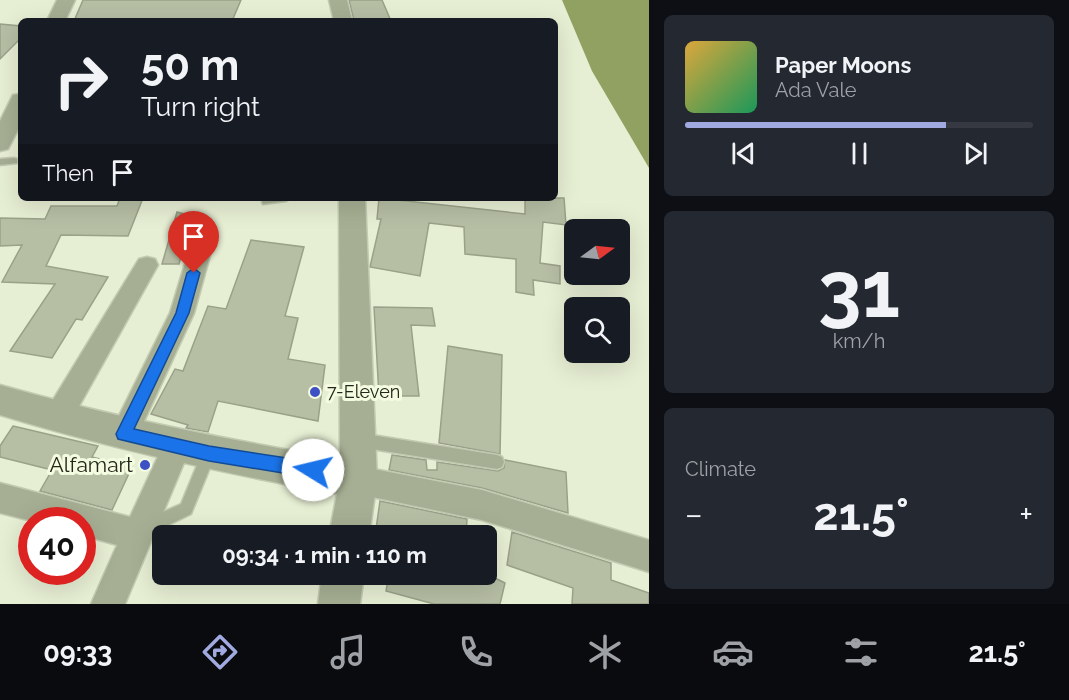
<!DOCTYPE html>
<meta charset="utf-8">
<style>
:root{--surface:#171b24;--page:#242831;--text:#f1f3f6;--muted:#9ea1a6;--line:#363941;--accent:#a0aae0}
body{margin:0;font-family:Raleway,sans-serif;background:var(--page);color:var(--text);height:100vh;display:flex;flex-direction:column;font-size:22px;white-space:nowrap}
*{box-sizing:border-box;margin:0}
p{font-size:20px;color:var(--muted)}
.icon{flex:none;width:33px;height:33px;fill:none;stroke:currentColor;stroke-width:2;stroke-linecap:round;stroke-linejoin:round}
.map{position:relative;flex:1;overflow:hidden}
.sheet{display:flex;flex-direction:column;gap:15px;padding:15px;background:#0d0f14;width:420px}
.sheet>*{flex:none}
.guide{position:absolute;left:18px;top:18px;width:540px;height:183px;border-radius:9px;box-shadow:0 6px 24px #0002;background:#171b24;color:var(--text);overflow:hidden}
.needle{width:39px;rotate:75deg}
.buttons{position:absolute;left:564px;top:219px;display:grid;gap:12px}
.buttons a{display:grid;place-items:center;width:66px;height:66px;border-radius:9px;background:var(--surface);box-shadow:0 6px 24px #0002;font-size:30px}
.speed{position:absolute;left:18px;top:507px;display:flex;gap:12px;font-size:30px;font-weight:700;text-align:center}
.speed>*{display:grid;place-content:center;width:78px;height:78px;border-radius:50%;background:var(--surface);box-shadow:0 6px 24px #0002;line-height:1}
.speed .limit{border:9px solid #d22;background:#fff;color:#111}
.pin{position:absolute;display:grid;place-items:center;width:51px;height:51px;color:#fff;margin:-62px -26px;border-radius:50% 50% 50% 0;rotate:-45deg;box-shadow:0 0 6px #0007}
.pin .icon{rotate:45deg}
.me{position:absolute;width:66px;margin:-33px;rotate:279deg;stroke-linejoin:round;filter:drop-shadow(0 0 4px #0008)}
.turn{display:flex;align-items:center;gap:21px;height:126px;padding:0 24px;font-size:27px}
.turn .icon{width:78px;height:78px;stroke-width:2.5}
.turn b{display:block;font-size:42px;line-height:51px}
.then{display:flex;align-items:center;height:57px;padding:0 24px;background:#0003;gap:12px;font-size:22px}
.big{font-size:45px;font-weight:700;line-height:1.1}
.sheet .widget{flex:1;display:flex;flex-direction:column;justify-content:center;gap:9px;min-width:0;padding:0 21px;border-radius:9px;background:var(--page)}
.sheet .dial{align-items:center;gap:0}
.dial b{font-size:78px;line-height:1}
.song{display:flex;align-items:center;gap:18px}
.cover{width:72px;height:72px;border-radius:9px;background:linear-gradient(135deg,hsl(40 70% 55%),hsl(150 70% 35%))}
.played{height:6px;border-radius:3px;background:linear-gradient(90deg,var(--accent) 75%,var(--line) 75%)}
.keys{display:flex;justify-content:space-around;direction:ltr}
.heat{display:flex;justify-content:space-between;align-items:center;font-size:33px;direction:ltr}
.trip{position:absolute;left:152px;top:525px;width:345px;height:60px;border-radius:9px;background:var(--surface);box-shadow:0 6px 24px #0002;font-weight:700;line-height:60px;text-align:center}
.dock{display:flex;height:96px;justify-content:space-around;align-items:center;background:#090b0e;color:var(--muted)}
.dock .icon{width:42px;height:42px}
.dock .selected{color:var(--accent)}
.dock b{font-size:27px;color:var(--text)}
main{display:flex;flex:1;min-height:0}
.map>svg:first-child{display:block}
.water{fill:#91a161}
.building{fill:#b6bea4;stroke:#9aa188;stroke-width:1.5}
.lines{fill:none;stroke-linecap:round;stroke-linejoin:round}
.service-casing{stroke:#c3cab2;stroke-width:3}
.minor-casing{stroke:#c3cab2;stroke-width:3}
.tertiary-casing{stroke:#c3cab2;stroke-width:3}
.service{fill:#a6af93;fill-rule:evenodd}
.minor{fill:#a6af93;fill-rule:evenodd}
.tertiary{fill:#a6af93;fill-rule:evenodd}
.route{fill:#1a73e8;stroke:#114b97;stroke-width:1.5}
.poi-dot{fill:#3d51c4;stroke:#f3fbe0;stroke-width:2}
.labels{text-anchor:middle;stroke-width:6;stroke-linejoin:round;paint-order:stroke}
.poi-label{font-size:18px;fill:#23261b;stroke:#f3fbe0;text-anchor:start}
.near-poi-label{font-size:21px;fill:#23261b;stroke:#f3fbe0;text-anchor:end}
</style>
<main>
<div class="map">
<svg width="649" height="604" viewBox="0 0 649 604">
<rect width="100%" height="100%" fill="#e6eed3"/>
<path class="water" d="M 562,0 L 649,0 L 649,168 L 592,71 Z"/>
<path class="building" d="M 83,0 L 241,0 L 232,21 L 74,21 Z
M 349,0 L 382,0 L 391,21 L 354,21 Z
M 0,24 L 21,26 L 21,38 L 0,59 Z
M 120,198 L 143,198 L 128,236 L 61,235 L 46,266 L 108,277 L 82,320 L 76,319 L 52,358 L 10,351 L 55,284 L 2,282 L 22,245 L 0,246 L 0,218 L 45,219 L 51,206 L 117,206 Z
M 379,198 L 525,214 L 525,198 L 564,198 L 566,225 L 543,222 L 540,263 L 560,266 L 560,284 L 533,280 L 534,295 L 516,292 L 516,259 L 465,254 L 464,227 L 429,223 L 420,276 L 370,267 L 381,219 L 377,219 Z
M 177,212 L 192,216 L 179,264 L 162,264 Z
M 251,240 L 304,247 L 285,316 L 298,318 L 288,359 L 325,365 L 318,421 L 218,401 L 208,432 L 186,428 L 188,425 L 151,414 L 175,369 L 183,371 L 208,306 L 226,309 Z
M 374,307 L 432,308 L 435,326 L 411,325 L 419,396 L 379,396 Z
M 448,346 L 502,355 L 500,454 L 439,443 Z
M 13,426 L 98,446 L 92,457 L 132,467 L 112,510 L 40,491 L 52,470 L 0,457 L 0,446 Z
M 392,455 L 426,460 L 427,470 L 437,470 L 437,462 L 498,471 L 504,468 L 505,460 L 566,472 L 568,513 L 482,488 L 389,470 Z
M 380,501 L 467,519 L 466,536 L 375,536 Z
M 512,532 L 611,563 L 611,580 L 649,593 L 649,604 L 572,604 L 573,588 L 507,565 Z
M 389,574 L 487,574 L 505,583 L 500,604 L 434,604 L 386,591 Z"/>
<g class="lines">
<g class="service-casing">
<path id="service" d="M 14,158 L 17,159 L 17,163 L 0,165 L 0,159 Z
M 270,198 L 291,198 L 286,201 L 263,204 L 262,202 L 263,200 Z
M 359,433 L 497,455 L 502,457 L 504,462 L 502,467 L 497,469 L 359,447 L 354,445 L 352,440 L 354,435 Z
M 209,446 L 214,448 L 216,453 L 191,514 L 146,536 L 140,534 L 138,528 L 140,522 L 181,504 L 204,448 Z"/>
</g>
<g class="minor-casing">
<path id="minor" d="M 205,226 L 213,229 L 216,234 L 194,313 L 134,443 L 124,447 L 114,443 L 110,434 L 170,313 L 194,234 L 197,229 Z
M 147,257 L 155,259 L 158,265 L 68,426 L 58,429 L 48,426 L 44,417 L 48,408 L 139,259 Z
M 177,433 L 187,437 L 191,446 L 125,604 L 91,604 L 117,545 L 82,535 L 82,520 L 32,521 L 0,513 L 0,483 L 130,517 L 167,437 Z
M 358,466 L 482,490 L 649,540 L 649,572 L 482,520 L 358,494 L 347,490 L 343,480 L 347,470 Z"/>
</g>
<g class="tertiary-casing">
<path id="tertiary" d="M 57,0 L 75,0 L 65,21 L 47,21 Z
M 329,0 L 347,0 L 352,21 L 334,21 Z
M 21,94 L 21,124 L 8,149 L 0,151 L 0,121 L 13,95 Z
M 339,198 L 365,198 L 377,480 L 369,536 L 329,536 L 337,494 C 223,473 111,449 0,415 L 0,385 C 112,417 225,439 340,459 Z
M 322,574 L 364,574 L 360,604 L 318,604 Z"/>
</g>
<use href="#service" class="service"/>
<use href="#minor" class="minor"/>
<use href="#tertiary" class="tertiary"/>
</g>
<path class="route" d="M 194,268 L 200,273 L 189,313 L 134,429 L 209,446 L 313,462 L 319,465 L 321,470 L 319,476 L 313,478 L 209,461 L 118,439 L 116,434 L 176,313 L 187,273 Z"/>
<g class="poi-dot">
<circle cx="315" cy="392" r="6"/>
<circle cx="145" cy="465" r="6"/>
</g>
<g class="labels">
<g class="poi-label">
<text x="327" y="398">7-Eleven</text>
</g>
<g class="near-poi-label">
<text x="133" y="472">Alfamart</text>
</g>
</g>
</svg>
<div class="buttons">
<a><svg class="needle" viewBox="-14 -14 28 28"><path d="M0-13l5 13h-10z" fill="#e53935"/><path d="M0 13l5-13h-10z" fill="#9ea1a6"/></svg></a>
<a><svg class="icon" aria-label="search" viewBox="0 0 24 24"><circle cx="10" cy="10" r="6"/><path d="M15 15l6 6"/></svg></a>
</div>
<div class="speed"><div class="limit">40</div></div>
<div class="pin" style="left:194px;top:273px;background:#d93025"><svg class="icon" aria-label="arrive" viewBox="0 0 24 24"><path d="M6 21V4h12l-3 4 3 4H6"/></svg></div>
<svg class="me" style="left:313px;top:470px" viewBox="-20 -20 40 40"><circle r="19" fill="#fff"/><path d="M0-13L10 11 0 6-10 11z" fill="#1a73e8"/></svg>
<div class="trip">09:34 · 1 min · 110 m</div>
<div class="guide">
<div class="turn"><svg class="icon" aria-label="right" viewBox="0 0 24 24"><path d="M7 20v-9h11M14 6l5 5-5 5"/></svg><div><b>50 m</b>Turn right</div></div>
<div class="then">Then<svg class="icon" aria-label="arrive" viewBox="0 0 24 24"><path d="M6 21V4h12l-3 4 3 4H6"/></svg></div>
</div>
</div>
<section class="sheet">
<div class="widget">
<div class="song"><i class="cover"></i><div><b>Paper Moons</b><p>Ada Vale</p></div></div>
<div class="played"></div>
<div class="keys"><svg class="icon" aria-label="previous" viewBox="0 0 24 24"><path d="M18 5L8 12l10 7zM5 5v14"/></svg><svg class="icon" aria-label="pause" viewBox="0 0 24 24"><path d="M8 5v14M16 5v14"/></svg><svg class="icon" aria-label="next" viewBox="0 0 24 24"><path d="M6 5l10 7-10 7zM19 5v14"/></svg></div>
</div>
<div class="widget dial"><b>31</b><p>km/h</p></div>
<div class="widget"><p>Climate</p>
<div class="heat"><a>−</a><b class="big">21.5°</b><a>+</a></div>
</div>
</section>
</main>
<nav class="dock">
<b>09:33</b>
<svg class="icon selected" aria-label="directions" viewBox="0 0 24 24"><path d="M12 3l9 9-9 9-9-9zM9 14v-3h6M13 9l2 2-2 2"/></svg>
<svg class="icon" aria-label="music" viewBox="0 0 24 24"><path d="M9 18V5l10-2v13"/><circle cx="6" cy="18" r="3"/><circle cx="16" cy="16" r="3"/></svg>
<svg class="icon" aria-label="phone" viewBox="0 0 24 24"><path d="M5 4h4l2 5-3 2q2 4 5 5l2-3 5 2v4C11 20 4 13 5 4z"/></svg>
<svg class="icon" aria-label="climate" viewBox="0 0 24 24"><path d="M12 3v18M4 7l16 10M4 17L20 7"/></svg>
<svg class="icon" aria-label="car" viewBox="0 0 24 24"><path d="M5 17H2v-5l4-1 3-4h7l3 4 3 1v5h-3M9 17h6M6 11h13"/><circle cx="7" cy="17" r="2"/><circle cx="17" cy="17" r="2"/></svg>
<svg class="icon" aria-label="filters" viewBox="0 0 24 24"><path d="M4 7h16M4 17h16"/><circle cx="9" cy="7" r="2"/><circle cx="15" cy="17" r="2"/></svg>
<b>21.5°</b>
</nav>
